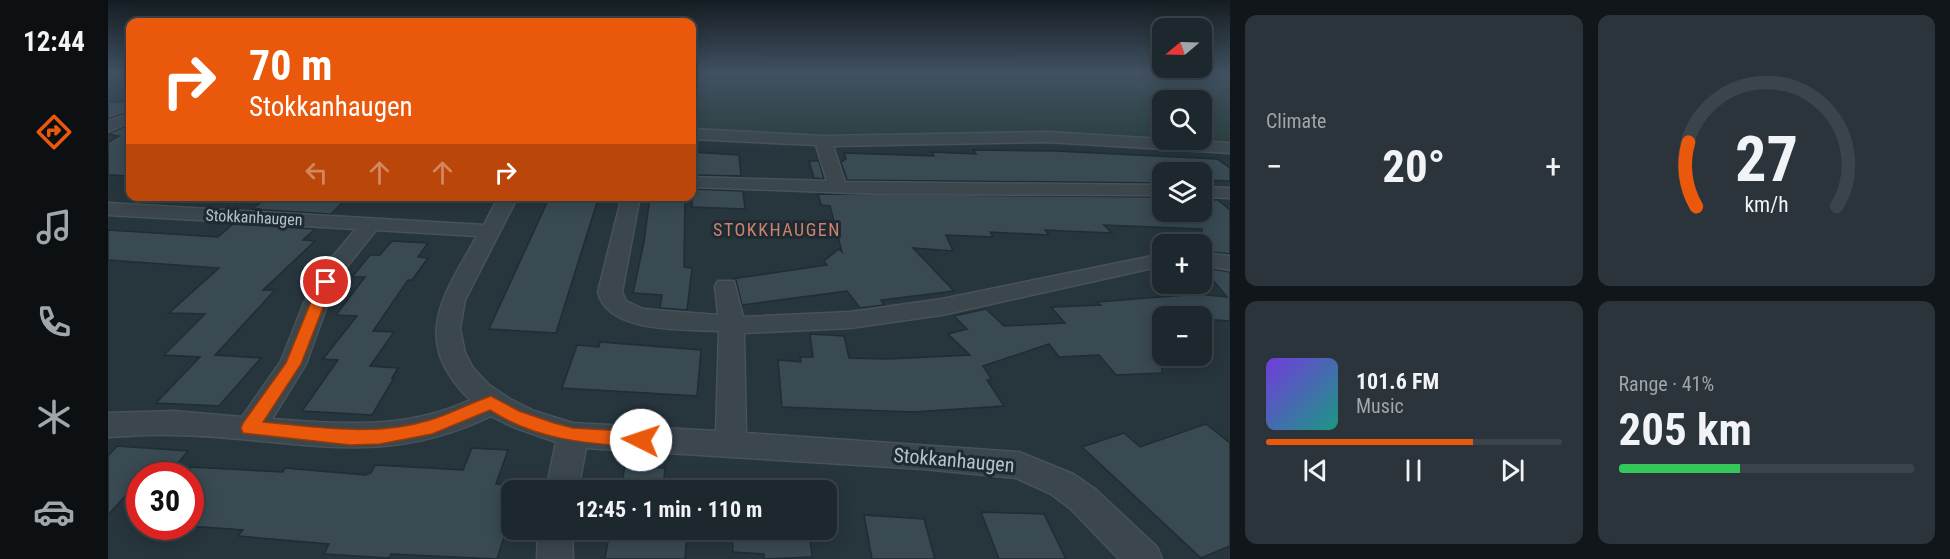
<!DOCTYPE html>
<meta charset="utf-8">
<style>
:root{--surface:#1d282e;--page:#2a343a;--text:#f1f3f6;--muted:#a0a6aa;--line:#3b444a;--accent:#ea580c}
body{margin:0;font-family:"Roboto Condensed",sans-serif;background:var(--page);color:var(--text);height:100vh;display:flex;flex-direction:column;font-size:22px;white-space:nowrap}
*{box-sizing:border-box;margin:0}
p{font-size:20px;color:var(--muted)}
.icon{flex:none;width:33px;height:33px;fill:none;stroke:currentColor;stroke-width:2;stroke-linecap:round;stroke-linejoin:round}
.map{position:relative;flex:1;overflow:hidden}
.sheet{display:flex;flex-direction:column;gap:15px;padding:15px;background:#101619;width:720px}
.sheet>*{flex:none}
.top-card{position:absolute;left:18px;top:18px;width:570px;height:183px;border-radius:12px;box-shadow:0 3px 15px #0003,0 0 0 2px var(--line);background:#ea580c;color:#fff;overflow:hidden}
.needle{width:39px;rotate:251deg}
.buttons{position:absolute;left:1044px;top:18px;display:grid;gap:12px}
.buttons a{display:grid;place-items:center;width:60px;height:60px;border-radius:12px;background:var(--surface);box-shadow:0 3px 15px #0003,0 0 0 2px var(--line);font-size:30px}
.speed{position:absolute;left:18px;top:462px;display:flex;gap:12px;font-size:30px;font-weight:700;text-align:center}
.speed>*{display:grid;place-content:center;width:78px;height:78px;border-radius:50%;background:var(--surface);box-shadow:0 3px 15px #0003,0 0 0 2px var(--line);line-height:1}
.speed .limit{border:9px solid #d22;background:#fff;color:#111}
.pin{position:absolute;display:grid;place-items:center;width:51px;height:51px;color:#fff;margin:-26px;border:3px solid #fff;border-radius:50%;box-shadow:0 2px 6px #0007}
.me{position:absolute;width:66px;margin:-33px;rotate:274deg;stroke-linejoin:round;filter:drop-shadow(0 0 4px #0008)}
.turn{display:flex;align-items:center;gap:21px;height:126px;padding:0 24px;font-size:27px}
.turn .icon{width:78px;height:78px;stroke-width:2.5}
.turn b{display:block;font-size:42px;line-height:51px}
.lanes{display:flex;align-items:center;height:57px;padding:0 24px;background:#0003;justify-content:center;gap:30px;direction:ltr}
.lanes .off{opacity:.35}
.big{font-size:45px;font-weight:700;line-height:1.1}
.sheet .widget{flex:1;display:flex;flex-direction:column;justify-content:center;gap:9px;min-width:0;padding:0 21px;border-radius:12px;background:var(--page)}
.sheet .dial{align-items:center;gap:0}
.dial svg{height:156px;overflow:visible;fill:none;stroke:var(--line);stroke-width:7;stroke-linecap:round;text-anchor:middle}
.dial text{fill:var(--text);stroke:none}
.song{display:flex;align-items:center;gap:18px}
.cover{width:72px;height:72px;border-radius:9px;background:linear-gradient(135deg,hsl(260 70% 55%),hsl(170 70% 35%))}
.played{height:6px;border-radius:3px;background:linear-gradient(90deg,var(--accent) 70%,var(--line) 70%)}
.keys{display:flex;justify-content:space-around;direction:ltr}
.heat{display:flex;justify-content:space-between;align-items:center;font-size:33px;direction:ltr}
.charge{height:9px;border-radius:4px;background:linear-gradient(90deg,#34c759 41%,var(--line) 0)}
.sheet .tiles{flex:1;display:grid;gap:15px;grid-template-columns:repeat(2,1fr)}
.trip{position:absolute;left:393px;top:480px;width:336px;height:60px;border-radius:12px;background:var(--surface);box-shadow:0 3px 15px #0003,0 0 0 2px var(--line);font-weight:700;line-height:60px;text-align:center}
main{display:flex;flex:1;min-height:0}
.tabs{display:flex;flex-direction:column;width:108px;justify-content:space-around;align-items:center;background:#0c1012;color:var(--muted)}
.tabs .icon{width:42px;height:42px}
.tabs .current{color:var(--accent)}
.tabs b{font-size:27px;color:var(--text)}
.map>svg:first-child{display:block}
.green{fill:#293e3c}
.building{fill:#394a53;stroke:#212d34;stroke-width:1.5}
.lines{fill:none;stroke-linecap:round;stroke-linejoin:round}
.minor-casing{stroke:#475259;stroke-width:3}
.minor{fill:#3b464d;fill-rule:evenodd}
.route{fill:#ea580c;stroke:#983908;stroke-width:1.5}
.labels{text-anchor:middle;stroke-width:6;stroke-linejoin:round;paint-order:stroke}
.street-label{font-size:16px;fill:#b7c1c8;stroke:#1f2b32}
.neighbourhood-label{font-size:18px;letter-spacing:1.5px;fill:#cc826d;stroke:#1f2b32}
.near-street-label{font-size:20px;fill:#b7c1c8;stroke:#1f2b32}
</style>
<main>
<nav class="tabs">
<b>12:44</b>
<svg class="icon current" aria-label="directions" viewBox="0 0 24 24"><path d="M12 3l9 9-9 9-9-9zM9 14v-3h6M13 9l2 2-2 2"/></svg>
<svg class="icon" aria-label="music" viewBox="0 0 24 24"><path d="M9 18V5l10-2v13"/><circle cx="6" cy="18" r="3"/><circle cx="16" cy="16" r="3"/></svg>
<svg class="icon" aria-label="phone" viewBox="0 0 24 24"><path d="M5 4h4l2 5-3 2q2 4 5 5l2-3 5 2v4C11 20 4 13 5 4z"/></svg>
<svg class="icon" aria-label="climate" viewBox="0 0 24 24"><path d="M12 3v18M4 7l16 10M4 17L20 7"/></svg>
<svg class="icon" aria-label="car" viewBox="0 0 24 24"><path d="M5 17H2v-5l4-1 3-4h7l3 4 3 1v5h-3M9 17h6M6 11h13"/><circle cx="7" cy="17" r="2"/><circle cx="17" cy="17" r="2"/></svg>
</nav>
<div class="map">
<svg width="1122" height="559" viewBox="0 0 1122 559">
<rect width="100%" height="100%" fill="#27353d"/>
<path class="green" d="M 584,73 L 1122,73 L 1122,141 L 1094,139 L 1094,100 L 1054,100 L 1054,137 L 966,132 L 681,135 L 584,129 Z"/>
<path class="building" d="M 0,102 L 22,102 L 22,112 L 0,119 Z
M 22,124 L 22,176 L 0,175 L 0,142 L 11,136 L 0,134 Z
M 865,150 L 948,151 L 1109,159 L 1122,168 L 1122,181 L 1094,180 L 1094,172 L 1054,172 L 1054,183 L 739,180 L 733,162 L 738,159 L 736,153 L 826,156 L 824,152 L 868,154 Z
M 585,152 L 631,155 L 633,176 L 584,175 Z
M 701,161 L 711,161 L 716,179 L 706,178 Z
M 584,189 L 635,191 L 637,209 L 584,207 Z
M 710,194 L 1054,197 L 1054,212 L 1094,212 L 1094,199 L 1110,200 L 1122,210 L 1122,254 L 1094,251 L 1094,229 L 996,225 L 1004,233 L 937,230 L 941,235 L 882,232 L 885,237 L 838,235 L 845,251 L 805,248 L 846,291 L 773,300 L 776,305 L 752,308 L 739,291 L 634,305 L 628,280 L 623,279 L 719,265 L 716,261 L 731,249 L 734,252 L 722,206 L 713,205 Z
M 176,196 L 241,196 L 223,214 L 144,209 L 155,201 L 175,202 Z
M 442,196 L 491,196 L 448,333 L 381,329 Z
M 542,196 L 577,196 L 576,267 L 584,268 L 579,310 L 552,308 L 554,295 L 525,293 L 536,242 Z
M 125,224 L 207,229 L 195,240 L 207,241 L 155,290 L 167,290 L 107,355 L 153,358 L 111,406 L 48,403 L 92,357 L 56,355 L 97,314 L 61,313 L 111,268 L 0,260 L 0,230 L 110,237 Z
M 284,241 L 320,243 L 310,257 L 320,258 L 304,280 L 300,280 L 265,331 L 286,332 L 262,366 L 290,368 L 284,378 L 286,378 L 264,415 L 194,411 L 230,360 L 215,359 L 249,316 L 228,315 L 257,277 L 244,277 L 262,255 L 272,255 Z
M 1094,267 L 1122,272 L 1122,321 L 1094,319 L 1094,316 L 1054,316 L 1054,373 L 1008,375 L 991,355 L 951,357 L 941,344 L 875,366 L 884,380 L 879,380 L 896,406 L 805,412 L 674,407 L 670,360 L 693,362 L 692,357 L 705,357 L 702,334 L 736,336 L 741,358 L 780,359 L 862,355 L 840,334 L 859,329 L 846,316 L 878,309 L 896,326 L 957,323 L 943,307 L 993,305 L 989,302 L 1090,294 L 1119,297 Z
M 492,342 L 593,350 L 589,396 L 454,388 L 469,345 L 491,347 Z
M 1098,424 L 1122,443 L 1122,546 L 1093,558 L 974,447 L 1016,433 L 1032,447 Z
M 9,446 L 80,451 L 59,476 L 32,476 L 32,494 L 20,493 L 0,515 L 0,456 Z
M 364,448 L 400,450 L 388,484 L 411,485 L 410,490 L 404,490 L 404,511 L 389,559 L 283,554 L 281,558 L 216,554 L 221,544 L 130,536 L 135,530 L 82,526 L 82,467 L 175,472 L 177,468 L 257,475 L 263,473 L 267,465 L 355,470 Z
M 517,465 L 557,468 L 555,490 L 513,490 Z
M 873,512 L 936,514 L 958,559 L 891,559 Z
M 756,515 L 816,519 L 827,559 L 764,559 Z
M 502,530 L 579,532 L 577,559 L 497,559 Z
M 624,530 L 701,530 L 704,557 L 656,559 L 656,554 L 625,552 Z"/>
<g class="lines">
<g class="minor-casing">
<path id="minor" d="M 22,114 L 22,122 L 0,132 L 0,121 Z
M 584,129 L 715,136 L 940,132 L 1122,143 L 1122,153 L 940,142 L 725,146 L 737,182 L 1054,185 L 1054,195 L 771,194 L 584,187 L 584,177 L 719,181 L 708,145 L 584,139 Z
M 1094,187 L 1122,188 L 1122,198 L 1094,197 Z
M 391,196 L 410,196 L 357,300 L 352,329 L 357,353 L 365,368 L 381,385 L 402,399 L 426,411 L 465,423 L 608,431 L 611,331 C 578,329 499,334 490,292 L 514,196 L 532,196 L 514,292 L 518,301 L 535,309 L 610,315 L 607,286 L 610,281 L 626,281 L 635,317 L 742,312 L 834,299 L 1054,254 L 1054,266 L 834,315 L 742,328 L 636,333 L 638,433 L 911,452 L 965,474 L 987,489 L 1049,547 L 1054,559 L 1011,559 L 963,509 L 943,494 L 908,478 L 815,469 L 478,448 L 470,490 L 438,490 L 448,442 L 405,427 L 383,416 C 269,472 182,436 64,435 C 43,434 21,436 0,437 L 0,413 L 65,411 L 134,417 L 173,361 L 196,303 L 216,267 L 248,229 L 0,215 L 0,203 L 376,225 ZM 268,230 L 369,236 C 334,298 302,340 362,400 C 298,430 232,424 164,419 L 198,364 L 220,303 L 237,269 Z
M 1094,253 L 1122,256 L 1122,270 L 1094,265 Z
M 430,530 L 464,530 L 465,559 L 429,559 Z"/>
</g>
<use href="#minor" class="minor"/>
</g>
<linearGradient id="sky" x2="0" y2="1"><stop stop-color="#151d22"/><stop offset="0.48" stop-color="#415162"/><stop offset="1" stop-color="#415162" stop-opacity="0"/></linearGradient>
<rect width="1122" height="151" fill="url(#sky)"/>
<path class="route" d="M 218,278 L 225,282 L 193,364 L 155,422 C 211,427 268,437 322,420 C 343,414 362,403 383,396 L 411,411 L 446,423 L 465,428 L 533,432 L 539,434 L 542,440 L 539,445 L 533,447 C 479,444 428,440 382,410 L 324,434 L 272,444 L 242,445 L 135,433 L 133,428 L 135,423 L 178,363 L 211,282 Z"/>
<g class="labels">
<g class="street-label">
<text transform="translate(146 217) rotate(3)" y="6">Stokkanhaugen</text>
</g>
<g class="neighbourhood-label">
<text x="669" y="236">STOKKHAUGEN</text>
</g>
<g class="near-street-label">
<text transform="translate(846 460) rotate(5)" y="7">Stokkanhaugen</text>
</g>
</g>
</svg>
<div class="buttons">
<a><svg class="needle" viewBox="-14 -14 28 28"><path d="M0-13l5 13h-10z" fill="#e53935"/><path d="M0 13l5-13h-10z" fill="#a0a6aa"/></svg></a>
<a><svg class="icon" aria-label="search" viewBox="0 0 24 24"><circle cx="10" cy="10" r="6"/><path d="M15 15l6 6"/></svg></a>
<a><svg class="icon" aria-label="layers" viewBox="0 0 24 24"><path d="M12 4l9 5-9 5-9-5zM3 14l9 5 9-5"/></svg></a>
<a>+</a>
<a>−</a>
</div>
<div class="speed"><div class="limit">30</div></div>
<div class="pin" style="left:218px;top:282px;background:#d93025"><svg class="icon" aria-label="arrive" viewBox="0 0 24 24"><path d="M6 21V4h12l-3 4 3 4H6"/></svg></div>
<svg class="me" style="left:533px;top:440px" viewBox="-20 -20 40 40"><circle r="19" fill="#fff"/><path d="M0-13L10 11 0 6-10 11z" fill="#ea580c"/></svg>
<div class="trip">12:45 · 1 min · 110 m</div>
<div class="top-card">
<div class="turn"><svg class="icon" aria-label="right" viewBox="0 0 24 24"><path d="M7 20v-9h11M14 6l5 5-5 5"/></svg><div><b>70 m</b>Stokkanhaugen</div></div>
<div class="lanes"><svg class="icon off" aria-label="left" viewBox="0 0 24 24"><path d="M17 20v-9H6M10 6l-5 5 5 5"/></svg><svg class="icon off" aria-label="ahead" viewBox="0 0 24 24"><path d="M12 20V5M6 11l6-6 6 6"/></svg><svg class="icon off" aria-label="ahead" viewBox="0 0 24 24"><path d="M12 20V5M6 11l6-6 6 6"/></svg><svg class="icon" aria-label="right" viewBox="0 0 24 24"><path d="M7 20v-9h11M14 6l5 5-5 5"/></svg></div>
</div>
</div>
<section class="sheet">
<div class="tiles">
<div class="widget"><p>Climate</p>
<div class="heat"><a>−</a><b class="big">20°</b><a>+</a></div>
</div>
<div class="widget dial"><svg viewBox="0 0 100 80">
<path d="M14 69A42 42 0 1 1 86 69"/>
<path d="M14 69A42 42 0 0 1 10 36" stroke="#ea580c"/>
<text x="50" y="56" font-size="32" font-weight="700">27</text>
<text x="50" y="72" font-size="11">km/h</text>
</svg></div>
<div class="widget">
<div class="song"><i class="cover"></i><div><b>101.6 FM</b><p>Music</p></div></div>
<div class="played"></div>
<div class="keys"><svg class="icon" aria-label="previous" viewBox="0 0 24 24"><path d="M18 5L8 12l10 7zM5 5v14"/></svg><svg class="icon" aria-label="pause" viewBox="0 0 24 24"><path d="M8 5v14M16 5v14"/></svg><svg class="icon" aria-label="next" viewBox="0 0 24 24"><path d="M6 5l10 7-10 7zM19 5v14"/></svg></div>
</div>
<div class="widget"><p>Range · 41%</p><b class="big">205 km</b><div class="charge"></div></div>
</div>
</section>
</main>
